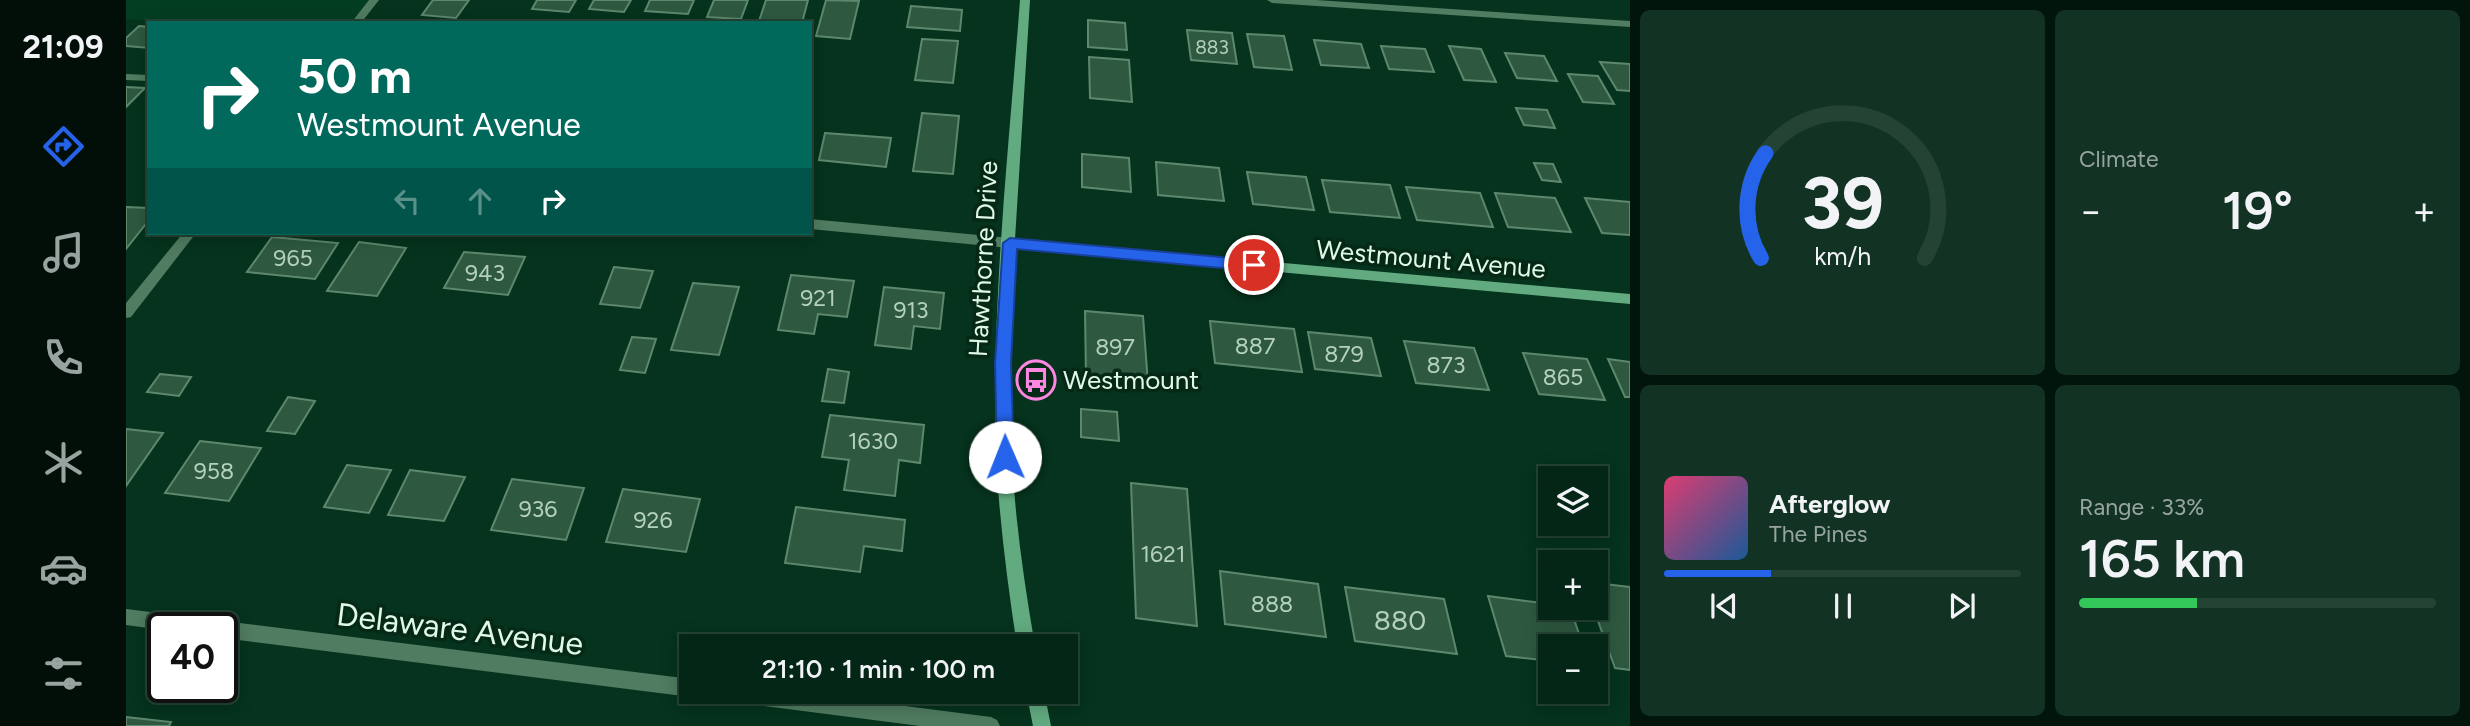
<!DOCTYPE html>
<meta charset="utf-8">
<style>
:root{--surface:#042616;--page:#123223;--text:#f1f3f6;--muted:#97a5a1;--line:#254335;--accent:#2563eb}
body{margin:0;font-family:Figtree,sans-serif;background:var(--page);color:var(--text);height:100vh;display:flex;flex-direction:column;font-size:26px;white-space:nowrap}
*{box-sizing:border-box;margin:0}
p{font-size:23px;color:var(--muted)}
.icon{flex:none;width:38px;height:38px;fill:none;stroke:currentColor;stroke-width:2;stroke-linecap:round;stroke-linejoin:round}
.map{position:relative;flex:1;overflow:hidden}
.details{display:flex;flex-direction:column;gap:10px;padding:10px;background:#02150c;width:840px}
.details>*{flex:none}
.banner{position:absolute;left:21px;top:21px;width:665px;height:214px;border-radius:0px;box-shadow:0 4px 18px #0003,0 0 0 2px var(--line);background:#00695c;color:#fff;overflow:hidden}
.buttons{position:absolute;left:1412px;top:466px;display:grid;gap:14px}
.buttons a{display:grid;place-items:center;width:70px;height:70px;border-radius:0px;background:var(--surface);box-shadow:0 4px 18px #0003,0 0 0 2px var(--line);font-size:35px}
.speed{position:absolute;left:21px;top:612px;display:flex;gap:14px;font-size:35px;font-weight:700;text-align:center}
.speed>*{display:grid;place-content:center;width:91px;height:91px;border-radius:50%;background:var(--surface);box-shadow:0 4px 18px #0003,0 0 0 2px var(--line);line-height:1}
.speed .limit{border:4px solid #111;border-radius:10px;background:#fff;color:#111}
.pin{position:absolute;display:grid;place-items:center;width:60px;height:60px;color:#fff;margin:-30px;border:4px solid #fff;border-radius:50%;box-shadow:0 2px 7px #0007}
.me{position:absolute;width:77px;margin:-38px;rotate:359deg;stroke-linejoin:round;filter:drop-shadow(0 0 5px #0008)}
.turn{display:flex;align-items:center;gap:24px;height:147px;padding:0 35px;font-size:32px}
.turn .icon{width:91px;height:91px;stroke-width:2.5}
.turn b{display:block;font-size:49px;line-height:60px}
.lanes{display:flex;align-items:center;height:66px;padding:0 35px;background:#0003;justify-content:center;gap:35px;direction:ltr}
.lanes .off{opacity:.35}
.big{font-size:52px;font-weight:600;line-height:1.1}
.details .tile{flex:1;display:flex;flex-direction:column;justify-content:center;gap:10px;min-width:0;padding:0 24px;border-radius:10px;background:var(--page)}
.details .dial{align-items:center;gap:0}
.dial svg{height:182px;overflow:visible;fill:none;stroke:var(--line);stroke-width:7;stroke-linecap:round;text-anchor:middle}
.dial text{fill:var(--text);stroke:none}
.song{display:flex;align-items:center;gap:21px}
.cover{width:84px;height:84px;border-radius:10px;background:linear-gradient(135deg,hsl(340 70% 55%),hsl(210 70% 35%))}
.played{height:7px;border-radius:4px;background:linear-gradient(90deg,var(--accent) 30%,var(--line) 30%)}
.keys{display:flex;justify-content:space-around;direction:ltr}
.heat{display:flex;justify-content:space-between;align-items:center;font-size:38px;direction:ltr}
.charge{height:10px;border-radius:5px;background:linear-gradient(90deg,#34c759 33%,var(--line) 0)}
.details .tiles{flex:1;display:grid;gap:10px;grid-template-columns:repeat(2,1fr)}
.trip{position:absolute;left:553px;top:634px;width:399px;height:70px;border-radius:0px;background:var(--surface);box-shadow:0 4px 18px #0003,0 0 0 2px var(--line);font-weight:600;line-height:70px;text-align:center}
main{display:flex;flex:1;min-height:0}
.tabs{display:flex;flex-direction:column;width:126px;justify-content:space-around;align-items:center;background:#020f09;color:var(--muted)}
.tabs .icon{width:49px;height:49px}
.tabs .on{color:var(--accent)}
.tabs b{font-size:32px;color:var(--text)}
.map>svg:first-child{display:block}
.built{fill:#033d22}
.building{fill:#2e5940;stroke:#5d886d;stroke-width:2}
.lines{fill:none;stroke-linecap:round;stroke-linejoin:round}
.lane{fill:#507c61;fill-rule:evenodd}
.street{fill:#507c61;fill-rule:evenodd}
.secondary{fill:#62ab80;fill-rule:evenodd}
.route{fill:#2563eb;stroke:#184099;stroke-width:2}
.labels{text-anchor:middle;stroke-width:7;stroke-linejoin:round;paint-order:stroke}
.far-number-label{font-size:19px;fill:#b4d0be}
.number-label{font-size:23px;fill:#b4d0be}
.street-label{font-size:26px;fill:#e0f8e8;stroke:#062816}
.poi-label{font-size:26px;fill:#e0f8e8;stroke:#062816;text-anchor:start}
.near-number-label{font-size:28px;fill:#b4d0be}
.near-street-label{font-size:32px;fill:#e0f8e8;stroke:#062816}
</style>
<main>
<nav class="tabs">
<b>21:09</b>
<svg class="icon on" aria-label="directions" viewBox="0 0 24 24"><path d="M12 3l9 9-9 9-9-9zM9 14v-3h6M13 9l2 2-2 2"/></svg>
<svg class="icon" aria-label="music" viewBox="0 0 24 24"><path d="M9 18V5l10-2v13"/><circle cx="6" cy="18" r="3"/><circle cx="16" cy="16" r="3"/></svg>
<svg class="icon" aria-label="phone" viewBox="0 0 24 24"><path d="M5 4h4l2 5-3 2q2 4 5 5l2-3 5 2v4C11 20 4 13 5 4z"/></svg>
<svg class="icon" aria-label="climate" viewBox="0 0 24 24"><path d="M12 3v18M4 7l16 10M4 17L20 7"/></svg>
<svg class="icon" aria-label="car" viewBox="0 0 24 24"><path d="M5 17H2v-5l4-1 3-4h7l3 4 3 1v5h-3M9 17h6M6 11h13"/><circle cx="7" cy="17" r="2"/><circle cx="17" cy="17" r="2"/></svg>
<svg class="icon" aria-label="filters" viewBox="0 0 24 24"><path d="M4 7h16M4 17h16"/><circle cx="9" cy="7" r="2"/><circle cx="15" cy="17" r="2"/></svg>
</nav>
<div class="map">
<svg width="1504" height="726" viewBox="0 0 1504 726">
<rect width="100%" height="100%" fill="#05331d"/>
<path class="built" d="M 0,0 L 250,0 L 232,23 L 49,23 L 0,19 Z"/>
<path class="building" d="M 307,0 L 343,0 L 330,18 L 296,15 Z
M 411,0 L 450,0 L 443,12 L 406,9 Z
M 468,0 L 505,0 L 498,12 L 463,9 Z
M 524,0 L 568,0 L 562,14 L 519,11 Z
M 588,0 L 622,0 L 615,19 L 581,17 Z
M 640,0 L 682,0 L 676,23 L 633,21 Z
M 700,0 L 733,1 L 724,39 L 690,36 Z
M 785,6 L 836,10 L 834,31 L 781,27 Z
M 962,20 L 999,23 L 1001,50 L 962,47 Z
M 13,26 L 23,27 L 23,48 L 0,46 L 0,38 Z
M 1061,30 L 1106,33 L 1111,64 L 1065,60 Z
M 1121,34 L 1158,36 L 1166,70 L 1128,67 Z
M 796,39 L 832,41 L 827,83 L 789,80 Z
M 1188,40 L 1235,44 L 1243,68 L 1195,65 Z
M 1255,46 L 1299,49 L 1308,72 L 1263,69 Z
M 1323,46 L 1355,49 L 1370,82 L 1338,80 Z
M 1379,53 L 1418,56 L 1431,81 L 1391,78 Z
M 963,57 L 1003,60 L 1006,102 L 964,98 Z
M 1474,62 L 1504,64 L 1504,91 L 1491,90 Z
M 1442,74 L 1472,76 L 1488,104 L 1457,102 Z
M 0,87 L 19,88 L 0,107 Z
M 1390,108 L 1421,110 L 1429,128 L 1398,125 Z
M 796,113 L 833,116 L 827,174 L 787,171 Z
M 699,133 L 765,138 L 760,167 L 693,160 Z
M 956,154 L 1003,158 L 1005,192 L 956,187 Z
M 1030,162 L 1093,168 L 1098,201 L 1032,195 Z
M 1408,163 L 1427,164 L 1435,182 L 1416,180 Z
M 1121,172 L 1180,177 L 1188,210 L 1127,204 Z
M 1196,180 L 1264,185 L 1274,218 L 1204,212 Z
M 1280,187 L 1354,193 L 1367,227 L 1291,220 Z
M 1369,193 L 1429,198 L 1445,232 L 1382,227 Z
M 1459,198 L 1504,202 L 1504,235 L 1476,233 Z
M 0,207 L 23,208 L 23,220 L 0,249 Z
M 146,237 L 212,243 L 189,279 L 121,272 Z
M 233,242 L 280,248 L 251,296 L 201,291 Z
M 338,252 L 399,257 L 382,295 L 318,288 Z
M 488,267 L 527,271 L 514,308 L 474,304 Z
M 665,275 L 728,281 L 721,317 L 692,314 L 688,334 L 652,330 Z
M 567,283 L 613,287 L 593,355 L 545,350 Z
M 758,287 L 818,293 L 814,329 L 788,326 L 785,349 L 749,345 Z
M 959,311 L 1017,316 L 1022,384 L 960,378 Z
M 1084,321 L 1168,329 L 1176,372 L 1089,363 Z
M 1182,332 L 1245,338 L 1255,376 L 1189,369 Z
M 506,337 L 530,339 L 519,373 L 494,370 Z
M 1278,341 L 1348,348 L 1363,390 L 1290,383 Z
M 1397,353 L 1461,359 L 1479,400 L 1413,394 Z
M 1482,359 L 1504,362 L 1504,397 L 1499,397 Z
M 702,369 L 723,372 L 718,403 L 696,401 Z
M 34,374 L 65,377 L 53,396 L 21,392 Z
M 162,397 L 189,401 L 169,434 L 141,431 Z
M 955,409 L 991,412 L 993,441 L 955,437 Z
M 704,415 L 798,425 L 794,463 L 773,460 L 769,496 L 718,490 L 723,460 L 696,457 Z
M 0,429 L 37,433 L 0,486 Z
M 74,441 L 135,448 L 103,501 L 39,493 Z
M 221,465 L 265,470 L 243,513 L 198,507 Z
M 284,470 L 339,477 L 318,521 L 262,515 Z
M 386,479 L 458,488 L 440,540 L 365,530 Z
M 1005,483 L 1061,489 L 1071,626 L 1010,618 Z
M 497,489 L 574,499 L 560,552 L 480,542 Z
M 670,507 L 779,520 L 776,551 L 738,546 L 734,572 L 659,563 Z
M 1094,571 L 1192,584 L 1200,637 L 1099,624 Z
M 1470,583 L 1504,587 L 1504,670 L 1489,668 L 1467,607 L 1470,607 Z
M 1219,587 L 1318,599 L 1331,654 L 1229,641 Z
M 1362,596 L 1424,604 L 1424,607 L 1444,607 L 1457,646 L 1424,646 L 1424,661 L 1380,656 Z
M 0,717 L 45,722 L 43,726 L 0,726 Z"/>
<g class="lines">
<path class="lane" d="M 0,74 L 23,75 L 23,81 L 0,80 Z"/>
<path class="street" d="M 243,0 L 253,0 L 235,23 L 225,23 Z
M 1141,0 L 1190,0 L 1504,21 L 1504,27 L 1146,3 Z
M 684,219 L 884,238 L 890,243 L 884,248 L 684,229 Z
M 57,233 L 70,233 L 5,317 L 0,318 L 0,303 Z
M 0,609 L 565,679 L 565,691 L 573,691 L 565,697 L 96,638 L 96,628 L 37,630 L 0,625 Z
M 581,691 L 662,691 L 865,717 L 871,720 L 874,726 L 794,726 L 590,700 L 584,697 Z"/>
<path class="secondary" d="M 894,0 L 904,0 L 889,239 L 1504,294 L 1504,304 L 888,248 C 885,328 882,408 888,488 C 892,541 900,593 909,646 L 891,646 C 883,593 876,541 872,488 C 862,326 882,161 894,0 Z
M 900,691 L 918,691 L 925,726 L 907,726 Z"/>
</g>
<path class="route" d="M 884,238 L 1128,260 L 1136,265 L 1128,271 L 891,249 L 885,363 L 888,457 L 885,463 L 879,465 L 873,463 L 871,457 L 869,363 L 877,243 Z"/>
<defs>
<g id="bus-ring" transform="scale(2.0125)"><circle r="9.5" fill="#062816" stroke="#fd86e1" stroke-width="1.5"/><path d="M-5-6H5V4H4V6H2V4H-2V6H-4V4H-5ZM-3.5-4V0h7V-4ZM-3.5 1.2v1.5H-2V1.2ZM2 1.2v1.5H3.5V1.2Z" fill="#fd86e1"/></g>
</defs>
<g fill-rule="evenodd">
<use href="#bus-ring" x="910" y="380"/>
</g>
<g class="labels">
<g class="far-number-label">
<text x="1086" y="54">883</text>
</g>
<g class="number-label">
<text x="167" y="266">965</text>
<text x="359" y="281">943</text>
<text x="692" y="306">921</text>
<text x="785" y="318">913</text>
<text x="1129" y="354">887</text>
<text x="989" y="355">897</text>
<text x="1218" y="362">879</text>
<text x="1320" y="373">873</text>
<text x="1437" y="385">865</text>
<text x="747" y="449">1630</text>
<text x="88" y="479">958</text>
<text x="412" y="517">936</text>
<text x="527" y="528">926</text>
<text x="1037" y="562">1621</text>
<text x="1146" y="612">888</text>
</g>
<g class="street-label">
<text transform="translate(857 259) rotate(-87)" y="9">Hawthorne Drive</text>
<text transform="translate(1305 259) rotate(5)" y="9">Westmount Avenue</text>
</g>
<g class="poi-label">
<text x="937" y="389">Westmount</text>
</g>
<g class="near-number-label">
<text x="1274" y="630">880</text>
</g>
<g class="near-street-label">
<text transform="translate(334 629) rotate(7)" y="11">Delaware Avenue</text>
</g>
</g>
</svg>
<div class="buttons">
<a><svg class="icon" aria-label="layers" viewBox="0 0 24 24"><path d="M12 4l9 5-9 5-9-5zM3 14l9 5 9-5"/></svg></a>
<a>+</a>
<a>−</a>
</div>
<div class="speed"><div class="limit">40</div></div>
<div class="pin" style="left:1128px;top:265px;background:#d93025"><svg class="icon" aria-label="arrive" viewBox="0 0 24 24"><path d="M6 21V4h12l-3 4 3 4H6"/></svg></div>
<svg class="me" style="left:879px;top:457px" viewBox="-20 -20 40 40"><circle r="19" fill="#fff"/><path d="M0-13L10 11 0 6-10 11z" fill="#2563eb"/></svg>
<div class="trip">21:10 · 1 min · 100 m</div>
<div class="banner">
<div class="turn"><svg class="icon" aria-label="right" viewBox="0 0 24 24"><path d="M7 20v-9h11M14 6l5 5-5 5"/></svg><div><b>50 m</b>Westmount Avenue</div></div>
<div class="lanes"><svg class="icon off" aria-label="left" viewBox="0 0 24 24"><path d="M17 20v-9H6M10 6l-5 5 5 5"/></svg><svg class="icon off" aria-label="ahead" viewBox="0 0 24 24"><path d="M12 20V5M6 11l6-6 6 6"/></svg><svg class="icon" aria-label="right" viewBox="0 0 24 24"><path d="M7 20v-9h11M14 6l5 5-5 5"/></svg></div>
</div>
</div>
<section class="details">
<div class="tiles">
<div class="tile dial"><svg viewBox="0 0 100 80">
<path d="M14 69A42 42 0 1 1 86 69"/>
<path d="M14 69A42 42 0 0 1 16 23" stroke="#2563eb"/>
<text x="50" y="56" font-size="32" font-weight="700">39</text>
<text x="50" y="72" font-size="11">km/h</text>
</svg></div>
<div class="tile"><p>Climate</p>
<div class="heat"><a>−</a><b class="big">19°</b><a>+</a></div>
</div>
<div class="tile">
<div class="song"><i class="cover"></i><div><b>Afterglow</b><p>The Pines</p></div></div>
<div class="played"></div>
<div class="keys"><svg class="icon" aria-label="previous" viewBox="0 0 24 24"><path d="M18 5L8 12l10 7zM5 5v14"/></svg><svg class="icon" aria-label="pause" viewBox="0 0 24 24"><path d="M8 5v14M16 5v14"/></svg><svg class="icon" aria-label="next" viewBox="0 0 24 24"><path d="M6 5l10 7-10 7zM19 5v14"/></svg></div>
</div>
<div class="tile"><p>Range · 33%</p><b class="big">165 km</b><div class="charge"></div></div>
</div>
</section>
</main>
